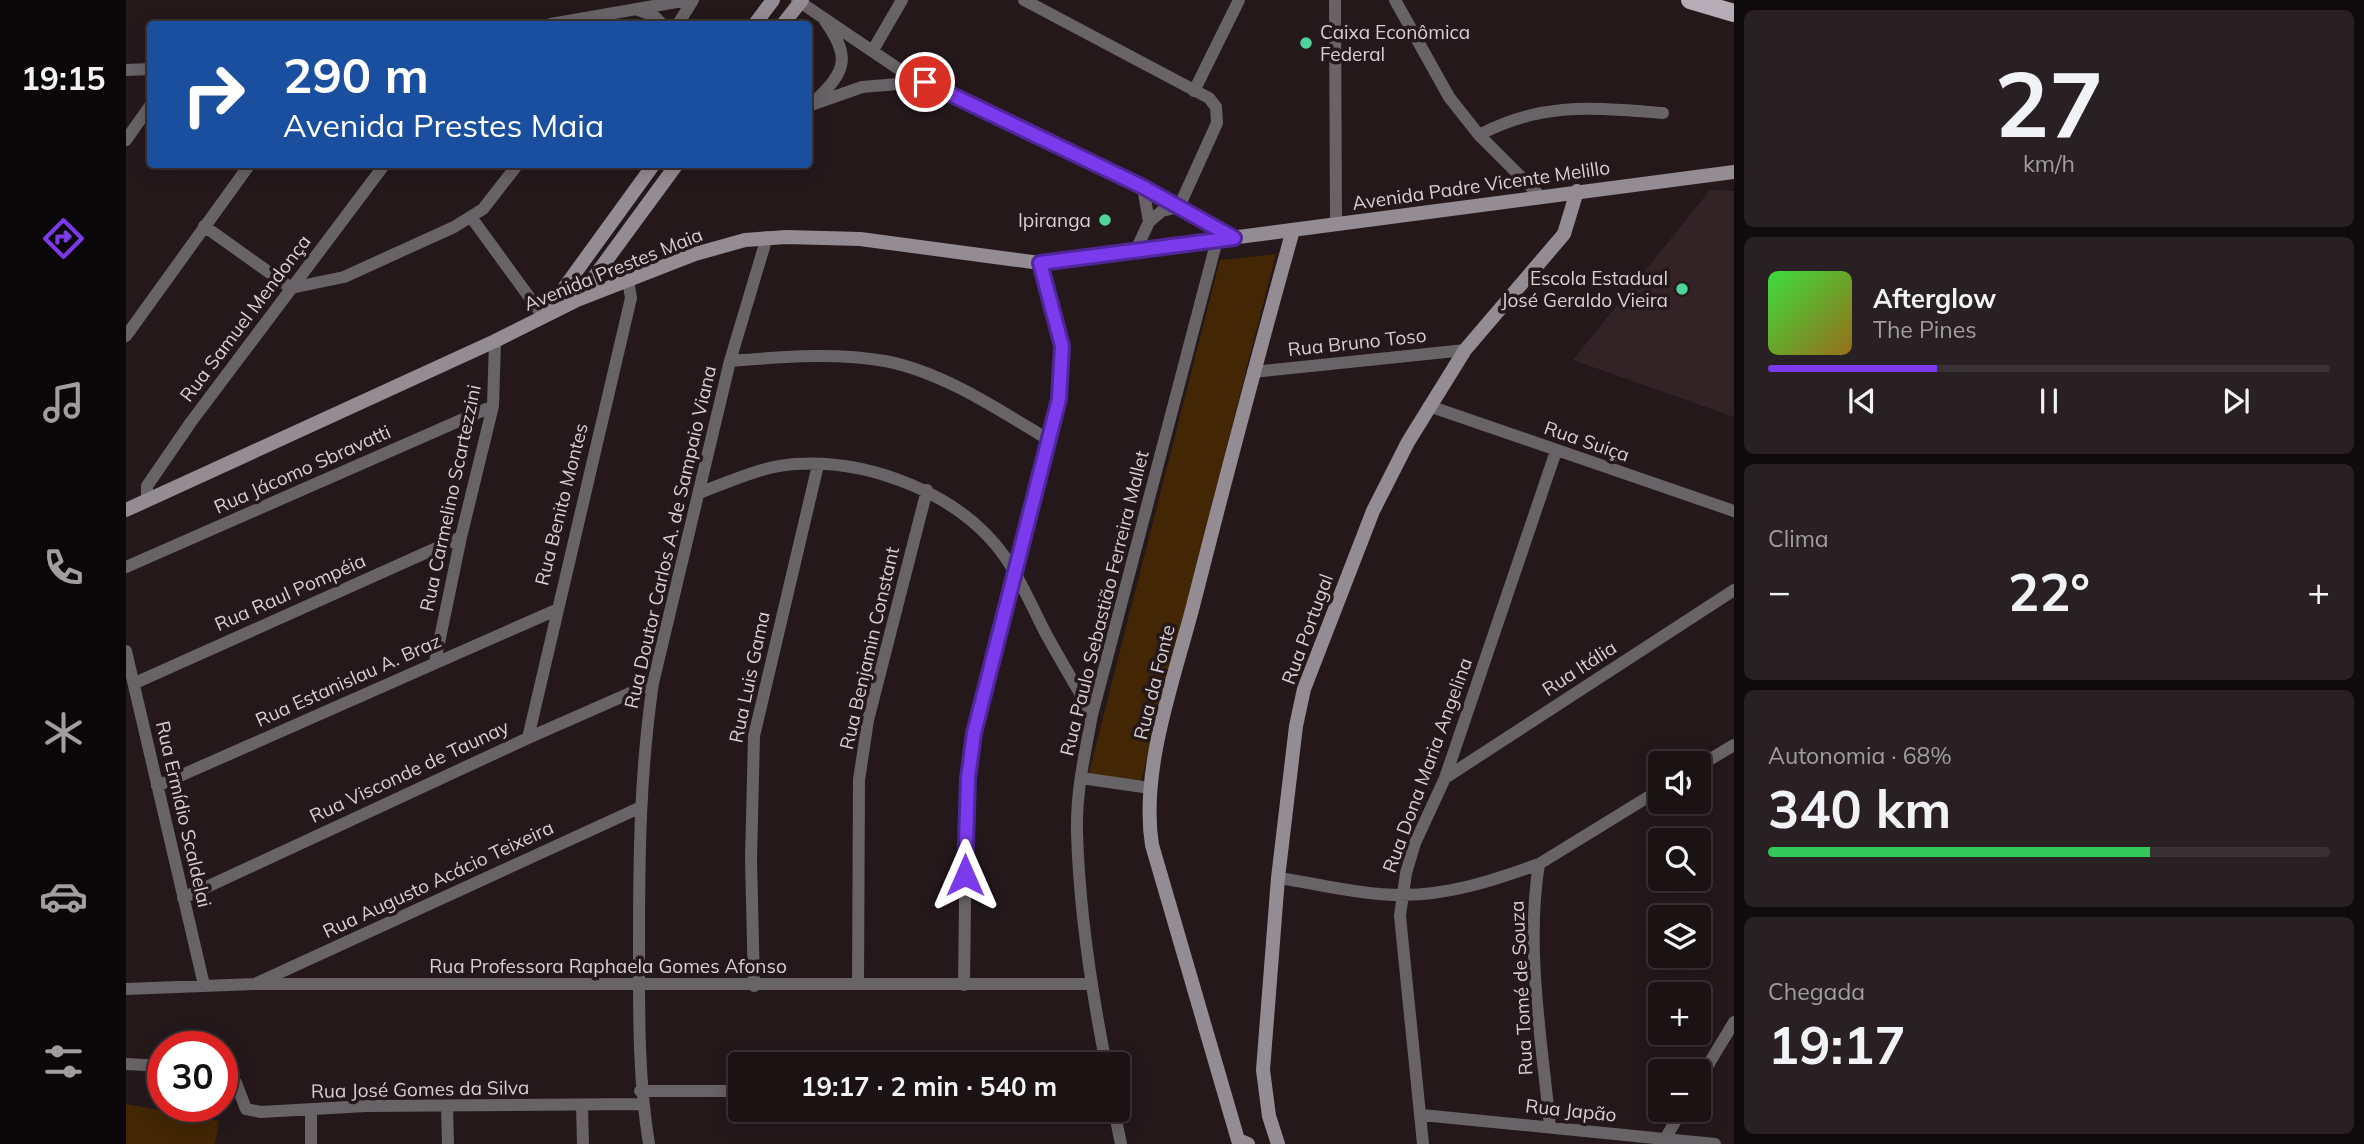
<!DOCTYPE html>
<html lang="pt">
<meta charset="utf-8">
<style>
:root{--surface:#1b1214;--page:#282022;--text:#f1f3f6;--muted:#a09ea0;--line:#393234;--accent:#7c3aed}
body{margin:0;font-family:Mulish,sans-serif;background:var(--page);color:var(--text);height:100vh;display:flex;flex-direction:column;font-size:26px;white-space:nowrap}
*{box-sizing:border-box;margin:0}
p{font-size:23px;color:var(--muted)}
.icon{flex:none;width:38px;height:38px;fill:none;stroke:currentColor;stroke-width:2;stroke-linecap:round;stroke-linejoin:round}
.map{position:relative;flex:1;overflow:hidden}
.sheet{display:flex;flex-direction:column;gap:10px;padding:10px;background:#0f0a0b;width:630px}
.sheet>*{flex:none}
.top-card{position:absolute;left:21px;top:21px;width:665px;height:147px;border-radius:7px;box-shadow:0 4px 18px #0003,0 0 0 2px var(--line);background:#1a4fa0;color:#fff;overflow:hidden}
.tools{position:absolute;left:1522px;top:751px;display:grid;gap:14px}
.tools a{display:grid;place-items:center;width:63px;height:63px;border-radius:7px;background:var(--surface);box-shadow:0 4px 18px #0003,0 0 0 2px var(--line);font-size:35px}
.speed{position:absolute;left:21px;top:1031px;display:flex;gap:14px;font-size:35px;font-weight:700;text-align:center}
.speed>*{display:grid;place-content:center;width:91px;height:91px;border-radius:50%;background:var(--surface);box-shadow:0 4px 18px #0003,0 0 0 2px var(--line);line-height:1}
.speed .limit{border:10px solid #d22;background:#fff;color:#111}
.pin{position:absolute;display:grid;place-items:center;width:60px;height:60px;color:#fff;margin:-30px;border:4px solid #fff;border-radius:50%;box-shadow:0 2px 7px #0007}
.me{position:absolute;width:77px;margin:-38px;rotate:0deg;stroke-linejoin:round;filter:drop-shadow(0 0 5px #0008)}
.turn{display:flex;align-items:center;gap:24px;height:147px;padding:0 21px;font-size:32px}
.turn .icon{width:91px;height:91px;stroke-width:2.5}
.turn b{display:block;font-size:49px;line-height:60px}
.big{font-size:52px;font-weight:700;line-height:1.1}
.sheet .widget{flex:1;display:flex;flex-direction:column;justify-content:center;gap:10px;min-width:0;padding:0 24px;border-radius:10px;background:var(--page)}
.sheet .dial{align-items:center;gap:0}
.dial b{font-size:91px;line-height:1}
.song{display:flex;align-items:center;gap:21px}
.cover{width:84px;height:84px;border-radius:10px;background:linear-gradient(135deg,hsl(120 70% 55%),hsl(40 70% 35%))}
.played{height:7px;border-radius:4px;background:linear-gradient(90deg,var(--accent) 30%,var(--line) 30%)}
.keys{display:flex;justify-content:space-around;direction:ltr}
.heat{display:flex;justify-content:space-between;align-items:center;font-size:38px;direction:ltr}
.charge{height:10px;border-radius:5px;background:linear-gradient(90deg,#34c759 68%,var(--line) 0)}
.trip{position:absolute;left:602px;top:1052px;width:402px;height:70px;border-radius:7px;background:var(--surface);box-shadow:0 4px 18px #0003,0 0 0 2px var(--line);font-weight:700;line-height:70px;text-align:center}
main{display:flex;flex:1;min-height:0}
.dock{display:flex;flex-direction:column;width:126px;justify-content:space-around;align-items:center;background:#0b0708;color:var(--muted)}
.dock .icon{width:49px;height:49px}
.dock .selected{color:var(--accent)}
.dock b{font-size:32px;color:var(--text)}
.map>svg:first-child{display:block}
.built{fill:#332226}
.green{fill:#432603}
.lines{fill:none;stroke-linecap:round;stroke-linejoin:round}
.street{stroke:#686367;stroke-width:12}
.secondary{stroke:#948c93;stroke-width:14}
.primary{stroke:#b6acb5;stroke-width:18}
.route-casing{stroke:#51269a;stroke-width:18}
.route{stroke:#7c3aed;stroke-width:12}
.poi-dot{fill:#4fd399;stroke:#24181b;stroke-width:2.5}
.labels{text-anchor:middle;stroke-width:7;stroke-linejoin:round;paint-order:stroke}
.poi-label{font-size:19px;fill:#d7cfd1;stroke:#24181b;text-anchor:end}
.street-label{font-size:19px;fill:#d7cfd1;stroke:#24181b}
</style>
<main>
<nav class="dock">
<b>19:15</b>
<svg class="icon selected" aria-label="directions" viewBox="0 0 24 24"><path d="M12 3l9 9-9 9-9-9zM9 14v-3h6M13 9l2 2-2 2"/></svg>
<svg class="icon" aria-label="music" viewBox="0 0 24 24"><path d="M9 18V5l10-2v13"/><circle cx="6" cy="18" r="3"/><circle cx="16" cy="16" r="3"/></svg>
<svg class="icon" aria-label="phone" viewBox="0 0 24 24"><path d="M5 4h4l2 5-3 2q2 4 5 5l2-3 5 2v4C11 20 4 13 5 4z"/></svg>
<svg class="icon" aria-label="climate" viewBox="0 0 24 24"><path d="M12 3v18M4 7l16 10M4 17L20 7"/></svg>
<svg class="icon" aria-label="car" viewBox="0 0 24 24"><path d="M5 17H2v-5l4-1 3-4h7l3 4 3 1v5h-3M9 17h6M6 11h13"/><circle cx="7" cy="17" r="2"/><circle cx="17" cy="17" r="2"/></svg>
<svg class="icon" aria-label="filters" viewBox="0 0 24 24"><path d="M4 7h16M4 17h16"/><circle cx="9" cy="7" r="2"/><circle cx="15" cy="17" r="2"/></svg>
</nav>
<div class="map">
<svg width="1608" height="1144" viewBox="0 0 1608 1144">
<rect width="100%" height="100%" fill="#24181b"/>
<path class="built" d="M 1584,190 L 1608,191 L 1608,417 L 1447,360 Z"/>
<path class="green" d="M 1150,254 L 1015,781 L 962,776 L 1094,260 Z
M 0,1104 L 93,1121 L 89,1144 L 0,1144 Z"/>
<g class="lines">
<path class="street" d="M 671,0 L 783,76 L 1017,187 L 1108,238
M 898,0 L 1083,98 L 1090,107 L 1091,123 L 1053,207 L 1036,211 L 1023,222
M 1209,0 L 1210,223
M 1269,0 L 1323,97 L 1353,135 L 1414,196
M 512,10 L 528,16 L 536,24
M 425,24 L 562,0
M 552,24 L 567,0
M 747,50 L 776,0
M 0,70 L 24,69
M 1068,91 L 1113,0
M 690,100 C 720,71 725,57 699,21
M 682,106 L 736,87 L 796,82
M 1353,135 C 1417,101 1468,108 1537,113
M 0,140 L 24,106
M 345,217 L 417,316
M 78,226 L 165,288
M 1010,250 L 1023,222 L 1017,187
M 165,288 L 218,277 L 328,227 L 357,209 L 392,164
M 0,336 L 124,164
M 604,361 C 655,357 708,352 759,361 C 817,372 873,410 923,440
M 1127,372 L 1339,350
M 1303,406 L 1608,511
M 573,493 C 603,482 636,466 669,464 C 744,459 835,494 879,557 C 895,580 906,607 919,632 C 934,660 951,687 966,715
M 21,500 L 21,486 L 65,422 L 259,164
M 0,567 L 367,406
M 0,651 L 78,985
M 309,662 L 335,537 L 367,406 L 369,341
M 9,683 L 335,537
M 402,738 L 505,298 L 502,280
M 1573,766 L 1608,745
M 955,778 L 1024,788
M 1319,778 L 1608,590
M 31,786 L 430,610
M 1152,878 C 1193,884 1236,895 1276,895 C 1324,895 1369,880 1413,864
M 57,898 L 402,738 L 527,683
M 131,983 L 513,808
M 732,984 L 733,780 L 742,720 L 801,490
M 838,985 L 840,820 L 848,733 L 933,399 L 936,346 L 914,263
M 628,986 L 625,859 L 628,736 L 692,465
M 0,989 L 128,984 L 965,984
M 0,1064 L 37,1066
M 980,1064 C 965,988 953,909 951,831 C 950,792 959,753 966,715 L 1091,240
M 96,1070 L 110,1083 L 120,1109 L 135,1112 L 240,1106 L 516,1104
M 1573,1080 L 1608,1022
M 514,1091 L 614,1091
M 456,1106 L 457,1144
M 321,1107 L 322,1144
M 185,1110 L 185,1144
M 988,1110 L 995,1144
M 1296,1115 L 1589,1144
M 1424,1127 C 1416,1041 1399,949 1413,864 L 1535,789
M 1539,1139 L 1556,1110
M 523,1144 C 512,1077 513,1010 513,943 C 513,853 514,773 527,683 L 604,361 L 641,237
M 1297,1144 L 1274,916 L 1280,873 L 1289,843 L 1319,778 L 1430,451"/>
<path class="secondary" d="M 629,24 L 647,0
M 657,24 L 676,0
M 452,299 L 551,164
M 420,313 L 528,164
M 0,510 L 369,341 L 451,300 L 569,254 L 619,240 L 660,237 L 734,239 L 914,263 L 1608,172
M 1122,1144 L 1112,1140 L 1026,845 C 1014,770 1048,679 1067,606 C 1099,480 1132,355 1167,230
M 1152,1144 L 1143,1116 L 1137,1070 L 1152,878 L 1170,726 L 1178,689 L 1247,511 L 1282,442 L 1339,350 L 1438,234 L 1451,191"/>
<path class="primary" d="M 1564,0 L 1608,13"/>
</g>
<g class="lines">
<g class="route-casing">
<path id="route" d="M 799,82 L 1017,187 L 1108,238 L 914,263 L 936,346 L 933,399 L 848,733 L 842,778 L 839,875"/>
</g>
<use href="#route" class="route"/>
</g>
<g class="poi-dot">
<circle cx="1180" cy="43" r="7"/>
<circle cx="979" cy="220" r="7"/>
<circle cx="1556" cy="289" r="7"/>
</g>
<g class="labels">
<g class="poi-label">
<text x="1194" y="39" text-anchor="start">Caixa Econômica<tspan x="1194" dy="22">Federal</tspan></text>
<text x="965" y="227">Ipiranga</text>
<text x="1542" y="285">Escola Estadual<tspan x="1542" dy="22">José Geraldo Vieira</tspan></text>
</g>
<g class="street-label">
<text transform="translate(1355 185) rotate(-8)" y="7">Avenida Padre Vicente Melillo</text>
<text transform="translate(487 269) rotate(-22)" y="7">Avenida Prestes Maia</text>
<text transform="translate(119 318) rotate(-53)" y="7">Rua Samuel Mendonça</text>
<text transform="translate(1231 342) rotate(-6)" y="7">Rua Bruno Toso</text>
<text transform="translate(1461 441) rotate(19)" y="7">Rua Suiça</text>
<text transform="translate(176 469) rotate(-24)" y="7">Rua Jácomo Sbravatti</text>
<text transform="translate(324 498) rotate(-78)" y="7">Rua Carmelino Scartezzini</text>
<text transform="translate(435 504) rotate(-76)" y="7">Rua Benito Montes</text>
<text transform="translate(544 537) rotate(-77)" y="7">Rua Doutor Carlos A. de Sampaio Viana</text>
<text transform="translate(164 592) rotate(-24)" y="7">Rua Raul Pompéia</text>
<text transform="translate(978 603) rotate(-76)" y="7">Rua Paulo Sebastião Ferreira Mallet</text>
<text transform="translate(1181 629) rotate(-70)" y="7">Rua Portugal</text>
<text transform="translate(743 648) rotate(-77)" y="7">Rua Benjamin Constant</text>
<text transform="translate(1453 668) rotate(-33)" y="7">Rua Itália</text>
<text transform="translate(623 677) rotate(-78)" y="7">Rua Luis Gama</text>
<text transform="translate(222 680) rotate(-24)" y="7">Rua Estanislau A. Braz</text>
<text transform="translate(1028 682) rotate(-76)" y="7">Rua da Fonte</text>
<text transform="translate(1301 765) rotate(-70)" y="7">Rua Dona Maria Angelina</text>
<text transform="translate(283 771) rotate(-25)" y="7">Rua Visconde de Taunay</text>
<text transform="translate(58 814) rotate(77)" y="7">Rua Ermídio Scaldelai</text>
<text transform="translate(312 879) rotate(-25)" y="7">Rua Augusto Acácio Teixeira</text>
<text x="482" y="973">Rua Professora Raphaela Gomes Afonso</text>
<text transform="translate(1395 988) rotate(-93)" y="7">Rua Tomé de Souza</text>
<text transform="translate(294 1089) rotate(-1)" y="7">Rua José Gomes da Silva</text>
<text transform="translate(1445 1110) rotate(6)" y="7">Rua Japão</text>
</g>
</g>
</svg>
<div class="tools">
<a><svg class="icon" aria-label="sound" viewBox="0 0 24 24"><path d="M4 9h4l5-4v14l-5-4H4zM17 9q2 3 0 6"/></svg></a>
<a><svg class="icon" aria-label="search" viewBox="0 0 24 24"><circle cx="10" cy="10" r="6"/><path d="M15 15l6 6"/></svg></a>
<a><svg class="icon" aria-label="layers" viewBox="0 0 24 24"><path d="M12 4l9 5-9 5-9-5zM3 14l9 5 9-5"/></svg></a>
<a>+</a>
<a>−</a>
</div>
<div class="speed"><div class="limit">30</div></div>
<div class="pin" style="left:799px;top:82px;background:#d93025"><svg class="icon" aria-label="arrive" viewBox="0 0 24 24"><path d="M6 21V4h12l-3 4 3 4H6"/></svg></div>
<svg class="me" style="left:839px;top:875px" viewBox="-20 -20 40 40"><path d="M0-17L14 15 0 8-14 15z" fill="#7c3aed" stroke="#fff" stroke-width="4"/></svg>
<div class="trip">19:17 · 2 min · 540 m</div>
<div class="top-card">
<div class="turn"><svg class="icon" aria-label="right" viewBox="0 0 24 24"><path d="M7 20v-9h11M14 6l5 5-5 5"/></svg><div><b>290 m</b>Avenida Prestes Maia</div></div>
</div>
</div>
<section class="sheet">
<div class="widget dial"><b>27</b><p>km/h</p></div>
<div class="widget">
<div class="song"><i class="cover"></i><div><b>Afterglow</b><p>The Pines</p></div></div>
<div class="played"></div>
<div class="keys"><svg class="icon" aria-label="previous" viewBox="0 0 24 24"><path d="M18 5L8 12l10 7zM5 5v14"/></svg><svg class="icon" aria-label="pause" viewBox="0 0 24 24"><path d="M8 5v14M16 5v14"/></svg><svg class="icon" aria-label="next" viewBox="0 0 24 24"><path d="M6 5l10 7-10 7zM19 5v14"/></svg></div>
</div>
<div class="widget"><p>Clima</p>
<div class="heat"><a>−</a><b class="big">22°</b><a>+</a></div>
</div>
<div class="widget"><p>Autonomia · 68%</p><b class="big">340 km</b><div class="charge"></div></div>
<div class="widget"><p>Chegada</p><b class="big">19:17</b></div>
</section>
</main>
